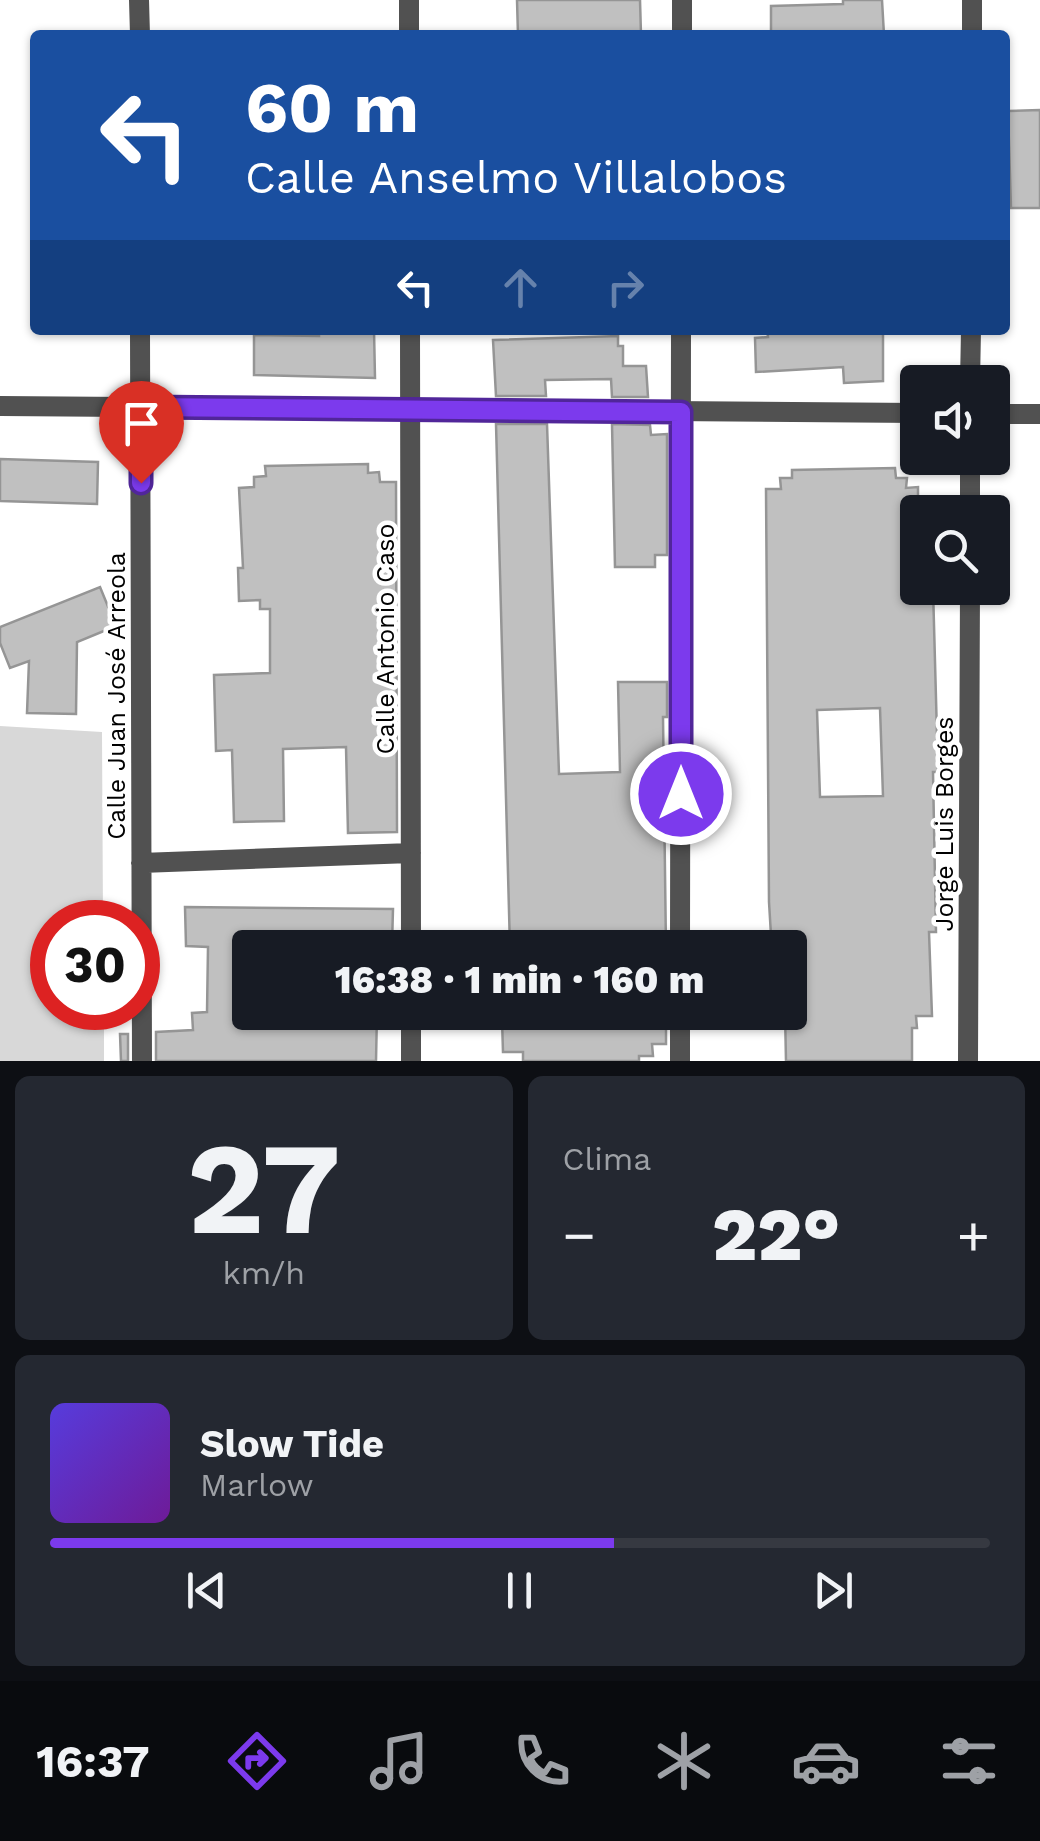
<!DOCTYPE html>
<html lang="es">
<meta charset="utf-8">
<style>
:root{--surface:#171b24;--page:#242831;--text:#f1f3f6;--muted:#9ea1a6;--line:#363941;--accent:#7c3aed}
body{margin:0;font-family:"Work Sans",sans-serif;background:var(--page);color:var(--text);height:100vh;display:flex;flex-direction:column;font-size:38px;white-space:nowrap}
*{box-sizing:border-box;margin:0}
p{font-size:32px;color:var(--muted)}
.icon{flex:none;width:55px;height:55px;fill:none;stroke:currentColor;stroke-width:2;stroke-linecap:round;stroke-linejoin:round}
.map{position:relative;height:1061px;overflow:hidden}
.side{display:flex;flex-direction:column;gap:15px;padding:15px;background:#0d0f14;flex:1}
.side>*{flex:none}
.hud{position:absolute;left:30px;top:30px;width:980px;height:305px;border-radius:10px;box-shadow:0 2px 8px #0004;background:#1a4fa0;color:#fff;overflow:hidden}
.controls{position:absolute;left:900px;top:365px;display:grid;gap:20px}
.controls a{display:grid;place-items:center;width:110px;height:110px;border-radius:10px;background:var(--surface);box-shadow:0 2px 8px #0004;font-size:50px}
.speed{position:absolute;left:30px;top:900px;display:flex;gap:20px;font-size:50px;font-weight:700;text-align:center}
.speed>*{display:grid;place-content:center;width:130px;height:130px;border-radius:50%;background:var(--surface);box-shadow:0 2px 8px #0004;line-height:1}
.speed .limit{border:15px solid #d22;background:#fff;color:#111}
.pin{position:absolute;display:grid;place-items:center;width:85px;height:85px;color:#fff;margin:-102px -42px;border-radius:50% 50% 50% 0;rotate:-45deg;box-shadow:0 0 10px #0007}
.pin .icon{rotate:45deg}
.me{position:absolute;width:110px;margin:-55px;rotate:0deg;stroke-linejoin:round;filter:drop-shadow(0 0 8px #0008)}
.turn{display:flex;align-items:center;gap:35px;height:210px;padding:0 50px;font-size:45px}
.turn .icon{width:130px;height:130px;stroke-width:2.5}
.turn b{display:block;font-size:70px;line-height:85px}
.lanes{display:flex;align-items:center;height:95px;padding:0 50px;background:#0003;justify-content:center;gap:50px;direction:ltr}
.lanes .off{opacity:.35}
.big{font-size:75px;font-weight:800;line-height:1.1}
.side .card{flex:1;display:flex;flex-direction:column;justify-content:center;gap:15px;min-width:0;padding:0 35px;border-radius:15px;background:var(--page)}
.side .dial{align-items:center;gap:0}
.dial b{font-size:130px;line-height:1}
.song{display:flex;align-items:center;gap:30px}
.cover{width:120px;height:120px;border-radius:15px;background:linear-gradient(135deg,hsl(250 70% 55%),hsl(280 70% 35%))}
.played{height:10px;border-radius:5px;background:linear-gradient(90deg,var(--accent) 60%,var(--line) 60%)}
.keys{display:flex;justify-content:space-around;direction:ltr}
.heat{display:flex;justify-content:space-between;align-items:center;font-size:55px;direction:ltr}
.side .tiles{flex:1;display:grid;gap:15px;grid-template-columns:1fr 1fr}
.card:last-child{grid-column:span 2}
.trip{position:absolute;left:232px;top:930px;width:575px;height:100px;border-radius:10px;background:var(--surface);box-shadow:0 2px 8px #0004;font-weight:800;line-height:100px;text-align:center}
.dock{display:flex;height:160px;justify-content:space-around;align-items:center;background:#090b0e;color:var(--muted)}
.dock .icon{width:70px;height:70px}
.dock .active{color:var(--accent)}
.dock b{font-size:45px;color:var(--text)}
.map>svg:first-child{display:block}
.green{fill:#d8d8d8}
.building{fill:#c0c0c0;stroke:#959595;stroke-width:2.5;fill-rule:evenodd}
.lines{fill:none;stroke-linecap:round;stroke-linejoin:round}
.minor{stroke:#515151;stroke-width:20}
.route-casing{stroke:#51269a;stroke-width:25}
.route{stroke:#7c3aed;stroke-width:18}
.labels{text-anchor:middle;stroke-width:9;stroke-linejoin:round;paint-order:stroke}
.street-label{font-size:25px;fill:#000;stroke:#fff}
</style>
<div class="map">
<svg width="1040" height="1061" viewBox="0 0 1040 1061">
<rect width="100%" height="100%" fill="#fff"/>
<path class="green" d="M 0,726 L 102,732 L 103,922 L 52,922 L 52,1008 L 104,1008 L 104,1061 L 0,1061 Z"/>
<path class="building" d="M 517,0 L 640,0 L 641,35 L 518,35 Z
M 843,0 L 882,0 L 884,35 L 771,35 L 771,6 L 843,4 Z
M 1040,110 L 1040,208 L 1011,208 L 1008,111 Z
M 319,330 L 374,330 L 375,378 L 254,375 L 254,335 L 319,336 Z
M 767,330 L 883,330 L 883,381 L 844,383 L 843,367 L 756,372 L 755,338 L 768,337 Z
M 618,336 L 618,346 L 623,346 L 623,366 L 646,366 L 648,397 L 612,397 L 611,379 L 545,380 L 546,396 L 496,396 L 493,340 Z
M 496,424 L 547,424 L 559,774 L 620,772 L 618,682 L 667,682 L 667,717 L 663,717 L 666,948 L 510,948 Z
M 612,424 L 650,425 L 651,435 L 667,434 L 667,555 L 655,555 L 655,567 L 615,567 Z
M 0,459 L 98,462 L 97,504 L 0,501 Z
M 368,464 L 368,473 L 379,472 L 380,482 L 396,482 L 397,832 L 348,833 L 346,747 L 283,749 L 284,821 L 234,822 L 232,750 L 216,751 L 214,675 L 270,673 L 270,609 L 260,609 L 260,600 L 239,601 L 238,568 L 243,568 L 239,488 L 254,487 L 254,477 L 266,476 L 265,466 Z
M 895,468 L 896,478 L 907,478 L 906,488 L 918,487 L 918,588 L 933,588 L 938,772 L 933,772 L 936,932 L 929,932 L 932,1016 L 916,1016 L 917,1028 L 912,1028 L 912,1061 L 786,1061 L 785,1012 L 790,1012 L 790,935 L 771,935 L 769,902 L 766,489 L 781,489 L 780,478 L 792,478 L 792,470 ZM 880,708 L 883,796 L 820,797 L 817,710 Z
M 100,587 L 116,626 L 77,642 L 76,714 L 27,713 L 29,661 L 10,668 L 0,643 L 0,627 Z
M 185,907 L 393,909 L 392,945 L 250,948 L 250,1012 L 377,1012 L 376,1061 L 156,1061 L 156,1032 L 193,1030 L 192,1013 L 207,1012 L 208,947 L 186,946 Z
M 516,1012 L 666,1012 L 666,1044 L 652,1044 L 653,1056 L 639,1056 L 639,1061 L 523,1061 L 523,1052 L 503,1052 L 502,1019 L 517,1019 Z
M 120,1034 L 128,1034 L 128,1061 L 121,1061 Z"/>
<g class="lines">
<path class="minor" d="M 139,0 L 140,35
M 409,0 L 409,35
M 682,35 L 682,0
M 972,35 L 972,0
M 140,330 L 142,1061
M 410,330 L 411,948
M 970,382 L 971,330
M 0,406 L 918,413
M 992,414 L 1040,414
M 970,512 L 970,458
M 141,863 L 411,853
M 680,948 L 681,330
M 411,1012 L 411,1061
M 680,1061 L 680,1012
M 968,1061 L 970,588"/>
</g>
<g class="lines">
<g class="route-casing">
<path id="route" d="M 141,483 L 141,407 L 681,412 L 681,794"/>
</g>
<use href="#route" class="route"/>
</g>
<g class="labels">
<g class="street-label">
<text transform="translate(385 639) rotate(-90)" y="9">Calle Antonio Caso</text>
<text transform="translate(116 696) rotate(-90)" y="9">Calle Juan José Arreola</text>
<text transform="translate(944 824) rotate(-90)" y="9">Jorge Luis Borges</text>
</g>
</g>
</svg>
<div class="controls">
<a><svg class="icon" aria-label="sound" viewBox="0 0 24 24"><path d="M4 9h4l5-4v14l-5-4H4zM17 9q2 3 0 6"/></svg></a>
<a><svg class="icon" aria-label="search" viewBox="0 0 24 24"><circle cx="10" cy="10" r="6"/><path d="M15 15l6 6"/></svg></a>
</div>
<div class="speed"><div class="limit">30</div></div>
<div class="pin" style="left:141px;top:483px;background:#d93025"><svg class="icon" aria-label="arrive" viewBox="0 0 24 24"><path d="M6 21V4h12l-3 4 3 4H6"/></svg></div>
<svg class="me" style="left:681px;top:794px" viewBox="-20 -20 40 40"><circle r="17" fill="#7c3aed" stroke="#fff" stroke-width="3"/><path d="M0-11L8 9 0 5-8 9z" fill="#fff"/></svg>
<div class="trip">16:38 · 1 min · 160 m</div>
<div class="hud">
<div class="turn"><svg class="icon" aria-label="left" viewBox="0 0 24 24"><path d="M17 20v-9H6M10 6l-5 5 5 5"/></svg><div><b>60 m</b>Calle Anselmo Villalobos</div></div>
<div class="lanes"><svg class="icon" aria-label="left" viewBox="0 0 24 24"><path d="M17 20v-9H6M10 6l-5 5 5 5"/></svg><svg class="icon off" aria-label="ahead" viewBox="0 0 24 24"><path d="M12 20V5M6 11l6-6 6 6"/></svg><svg class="icon off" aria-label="right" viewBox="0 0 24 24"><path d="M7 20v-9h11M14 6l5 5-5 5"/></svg></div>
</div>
</div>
<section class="side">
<div class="tiles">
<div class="card dial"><b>27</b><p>km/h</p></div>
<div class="card"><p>Clima</p>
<div class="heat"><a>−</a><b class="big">22°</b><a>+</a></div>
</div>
<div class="card">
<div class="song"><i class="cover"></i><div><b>Slow Tide</b><p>Marlow</p></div></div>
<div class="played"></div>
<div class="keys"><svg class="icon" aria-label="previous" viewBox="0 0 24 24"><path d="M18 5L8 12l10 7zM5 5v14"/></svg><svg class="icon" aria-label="pause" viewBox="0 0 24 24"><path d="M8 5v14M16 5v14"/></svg><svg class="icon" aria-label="next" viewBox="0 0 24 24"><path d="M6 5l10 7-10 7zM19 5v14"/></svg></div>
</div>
</div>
</section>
<nav class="dock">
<b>16:37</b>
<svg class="icon active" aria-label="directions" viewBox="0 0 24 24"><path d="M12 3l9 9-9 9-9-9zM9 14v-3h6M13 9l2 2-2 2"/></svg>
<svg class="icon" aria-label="music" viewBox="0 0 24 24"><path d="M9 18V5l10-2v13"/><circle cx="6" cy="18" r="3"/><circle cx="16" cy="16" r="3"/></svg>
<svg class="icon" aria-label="phone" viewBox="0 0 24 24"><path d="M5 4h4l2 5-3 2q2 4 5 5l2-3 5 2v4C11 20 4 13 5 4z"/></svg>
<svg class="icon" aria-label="climate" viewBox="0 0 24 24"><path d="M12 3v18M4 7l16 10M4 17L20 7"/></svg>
<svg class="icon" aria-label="car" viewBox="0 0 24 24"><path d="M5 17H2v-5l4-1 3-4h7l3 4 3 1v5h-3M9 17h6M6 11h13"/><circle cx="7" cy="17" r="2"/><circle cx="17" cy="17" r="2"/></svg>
<svg class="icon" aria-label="filters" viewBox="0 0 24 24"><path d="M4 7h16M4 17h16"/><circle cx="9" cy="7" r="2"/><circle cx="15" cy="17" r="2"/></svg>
</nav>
